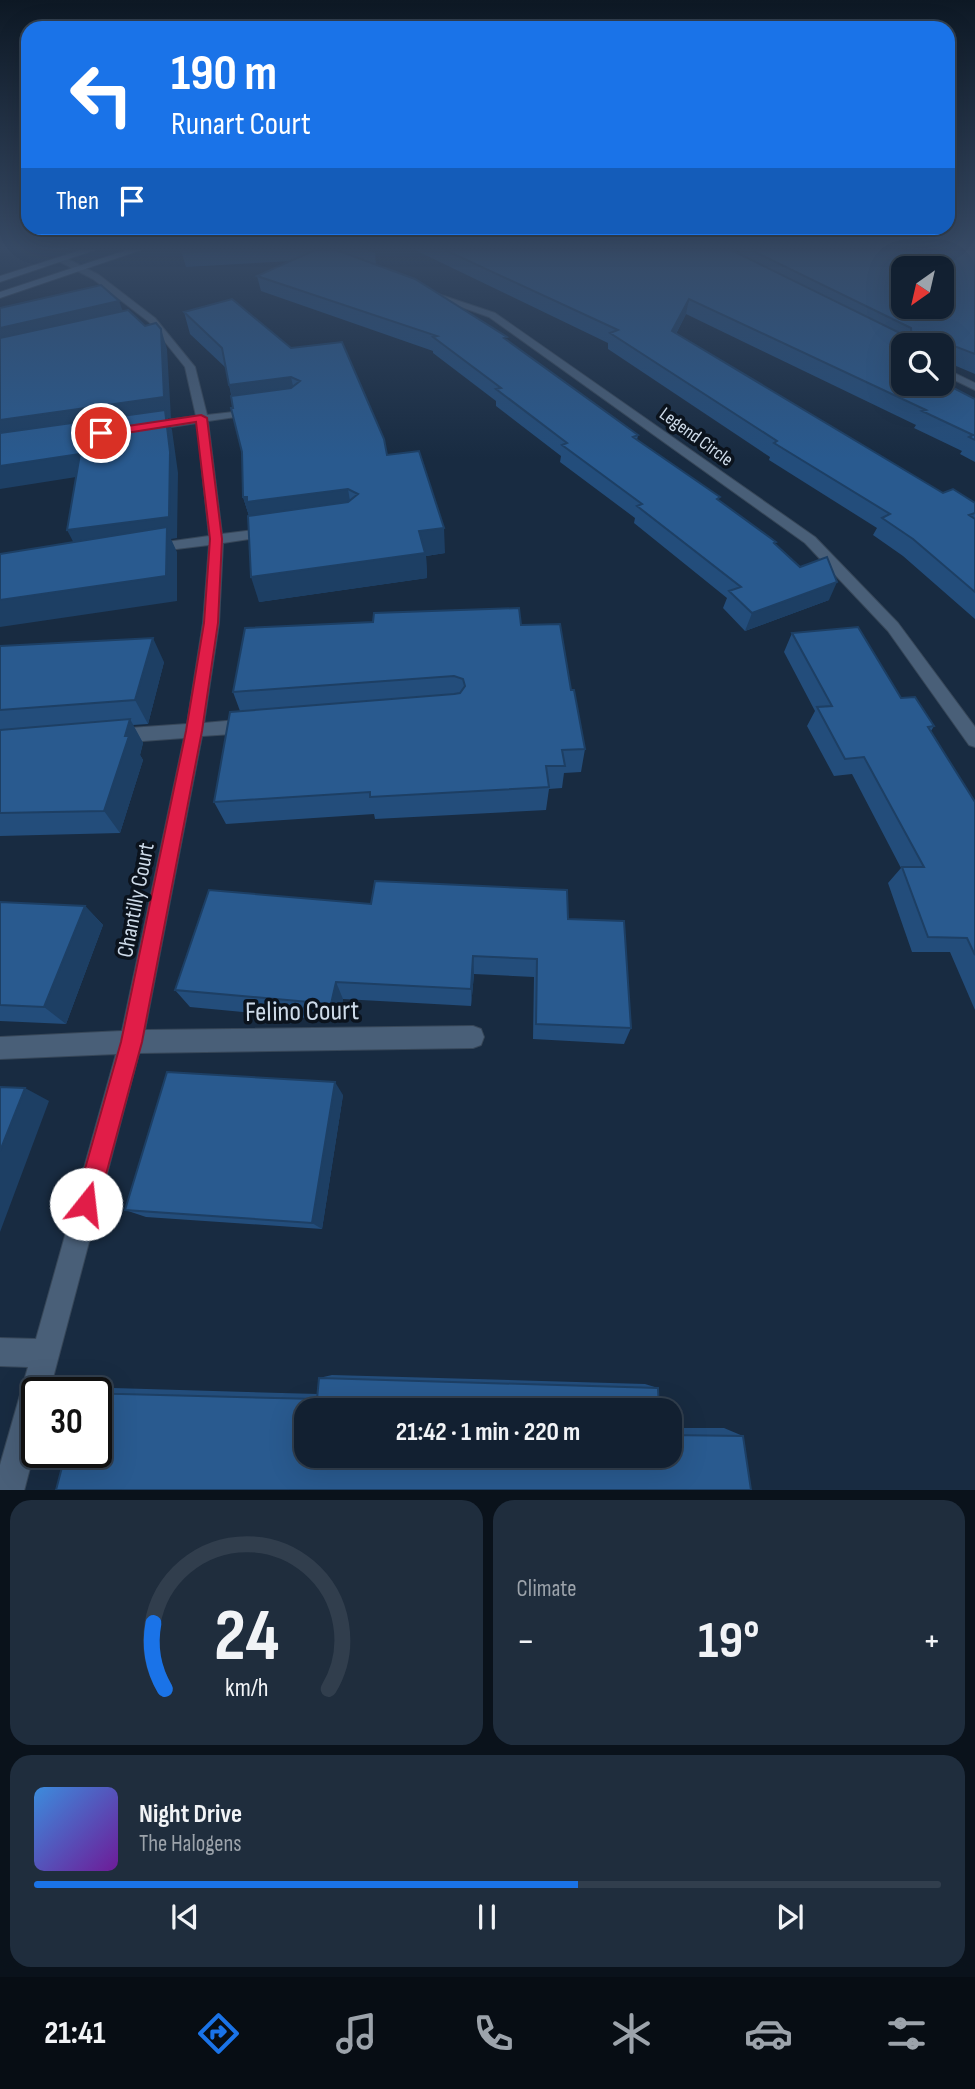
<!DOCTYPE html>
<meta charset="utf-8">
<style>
:root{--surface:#122031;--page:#1f2d3d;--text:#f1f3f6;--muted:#9ca3ab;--line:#313e4d;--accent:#1a73e8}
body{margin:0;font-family:"Sofia Sans Condensed",sans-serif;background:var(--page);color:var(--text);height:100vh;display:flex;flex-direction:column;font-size:26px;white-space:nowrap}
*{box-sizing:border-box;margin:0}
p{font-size:23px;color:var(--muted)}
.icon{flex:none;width:38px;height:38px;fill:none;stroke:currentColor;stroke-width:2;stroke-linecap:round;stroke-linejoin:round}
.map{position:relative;height:1490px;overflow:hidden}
.sheet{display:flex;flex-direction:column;gap:10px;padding:10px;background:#0a121b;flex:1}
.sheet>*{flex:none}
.hud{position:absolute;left:21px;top:21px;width:934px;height:214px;border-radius:21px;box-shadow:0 7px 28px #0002,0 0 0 2px var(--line);background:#1a73e8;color:#fff;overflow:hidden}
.needle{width:46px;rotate:214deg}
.buttons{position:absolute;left:891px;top:256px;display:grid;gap:14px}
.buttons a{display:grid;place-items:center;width:63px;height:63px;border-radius:14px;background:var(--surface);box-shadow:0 7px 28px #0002,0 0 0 2px var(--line);font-size:35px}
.speed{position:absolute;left:21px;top:1377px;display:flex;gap:14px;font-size:35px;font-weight:700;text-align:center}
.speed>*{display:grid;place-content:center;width:91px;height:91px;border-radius:50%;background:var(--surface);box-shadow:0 7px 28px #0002,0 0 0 2px var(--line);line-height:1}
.speed .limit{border:4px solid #111;border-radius:10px;background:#fff;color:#111}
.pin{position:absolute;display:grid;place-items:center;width:60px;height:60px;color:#fff;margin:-30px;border:4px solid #fff;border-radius:50%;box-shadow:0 2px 7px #0007}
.me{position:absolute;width:77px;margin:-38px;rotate:16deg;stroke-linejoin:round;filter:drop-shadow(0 0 5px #0008)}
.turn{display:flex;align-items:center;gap:24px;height:147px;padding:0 35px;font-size:32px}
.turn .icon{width:91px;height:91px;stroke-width:2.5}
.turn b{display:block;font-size:49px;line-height:60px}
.then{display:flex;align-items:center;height:66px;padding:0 35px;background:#0003;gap:14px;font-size:26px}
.big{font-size:52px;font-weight:700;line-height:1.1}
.sheet .tile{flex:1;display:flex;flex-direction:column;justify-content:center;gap:10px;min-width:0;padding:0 24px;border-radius:21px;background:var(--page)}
.sheet .dial{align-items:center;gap:0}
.dial svg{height:182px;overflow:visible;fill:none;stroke:var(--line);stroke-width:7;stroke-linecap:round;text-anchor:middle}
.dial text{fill:var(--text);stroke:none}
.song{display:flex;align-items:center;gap:21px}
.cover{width:84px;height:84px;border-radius:10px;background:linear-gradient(135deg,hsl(210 70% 55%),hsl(280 70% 35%))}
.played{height:7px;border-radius:4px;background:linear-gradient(90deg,var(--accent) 60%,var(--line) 60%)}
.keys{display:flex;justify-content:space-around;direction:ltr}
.heat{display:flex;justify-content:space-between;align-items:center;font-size:38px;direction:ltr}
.sheet .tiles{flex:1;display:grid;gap:10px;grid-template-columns:1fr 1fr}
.tile:last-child{grid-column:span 2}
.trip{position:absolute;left:294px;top:1398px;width:388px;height:70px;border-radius:21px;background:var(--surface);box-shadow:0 7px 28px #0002,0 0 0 2px var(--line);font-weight:700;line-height:70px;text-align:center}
.tab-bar{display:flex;height:112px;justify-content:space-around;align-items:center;background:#070d14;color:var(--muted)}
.tab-bar .icon{width:49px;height:49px}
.tab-bar .active{color:var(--accent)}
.tab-bar b{font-size:32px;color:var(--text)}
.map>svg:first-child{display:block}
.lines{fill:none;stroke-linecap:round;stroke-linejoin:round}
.minor-casing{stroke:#374759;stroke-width:2}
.secondary-casing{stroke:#374759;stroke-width:2}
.minor{fill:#495f78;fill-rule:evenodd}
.secondary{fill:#5d7a9b;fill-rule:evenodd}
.wall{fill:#234d7b}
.shaded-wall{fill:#1d3f64}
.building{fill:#295a8f;stroke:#1d3f64;stroke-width:2;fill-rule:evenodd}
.route{fill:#e11d48;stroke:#92132f;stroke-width:2}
.labels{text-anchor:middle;stroke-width:7;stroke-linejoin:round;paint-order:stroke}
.far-street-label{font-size:19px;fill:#cedbe9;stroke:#0b131d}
.street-label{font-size:23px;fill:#cedbe9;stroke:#0b131d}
.near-street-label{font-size:28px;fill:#cedbe9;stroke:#0b131d}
</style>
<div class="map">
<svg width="975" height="1491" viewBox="0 0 975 1491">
<rect width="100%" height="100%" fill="#182b41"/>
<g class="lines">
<g class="minor-casing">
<path id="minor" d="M 60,258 L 66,258 L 99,275 L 155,318 L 195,367 L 207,415 L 260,409 L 260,413 L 256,414 L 208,421 L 222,534 L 270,528 L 277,532 L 270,536 L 223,543 L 219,623 L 204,723 L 248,719 L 254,721 L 257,726 L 254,731 L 248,733 L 202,736 L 145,1030 L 473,1026 L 481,1029 L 484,1037 L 481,1045 L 473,1048 L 139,1053 L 49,1393 L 37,1393 L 37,1441 L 24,1491 L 0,1491 L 0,1465 L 28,1367 L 0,1366 L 0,1338 L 36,1339 L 116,1054 L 0,1059 L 0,1037 L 122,1031 L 184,738 L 115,743 L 109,741 L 106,736 L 109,731 L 115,729 L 187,724 L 203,623 L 209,545 L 152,552 L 145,548 L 152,544 L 209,536 L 197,423 L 145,431 L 139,427 L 145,423 L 196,416 L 185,367 L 149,322 L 93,279 L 60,262 Z
M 417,287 L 495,313 L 815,537 L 898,623 L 975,727 L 975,747 L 969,745 L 888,631 L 805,543 L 489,317 L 417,291 Z
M 942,367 L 975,383 L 975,390 L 942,374 Z"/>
</g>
<g class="secondary-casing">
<path id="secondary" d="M 81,250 L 95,250 L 0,282 L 0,276 Z
M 127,250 L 141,250 L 0,298 L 0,292 Z"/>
</g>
<use href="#minor" class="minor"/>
<use href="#secondary" class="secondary"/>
</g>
<path class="wall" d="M 181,250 L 336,250 L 345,254 L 341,250 L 367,250 L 375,253 L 376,265 L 507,340 L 638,435 L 637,440 L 776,542 L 775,544 L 829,600 L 745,631 L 723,608 L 727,598 L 634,523 L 635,518 L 560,462 L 561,456 L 496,406 L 496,401 L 433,353 L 433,351 L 261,291 L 257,276 L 290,261 L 186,267 Z
M 415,250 L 736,250 L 732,251 L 739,255 L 740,250 L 975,250 L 975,374 L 942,360 L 903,383 L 975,399 L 975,462 L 960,454 L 962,451 L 914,428 L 916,425 L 686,314 L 676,334 L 943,493 L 975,503 L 975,619 L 903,556 L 873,535 L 877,528 L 769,460 L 770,457 L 608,349 L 608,343 Z
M 232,299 L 387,455 L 445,553 L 426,556 L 427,578 L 259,602 L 249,516 L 243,497 L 242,452 L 226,368 L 190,334 L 184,312 Z
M 521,625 L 571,690 L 585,749 L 581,772 L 564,773 L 562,788 L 549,789 L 546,810 L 375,819 L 374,814 L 226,824 L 214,802 L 240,711 L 233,692 Z
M 792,633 L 901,698 L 934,726 L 931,731 L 975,802 L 975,1010 L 950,952 L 912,952 L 888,883 L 901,868 L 852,774 L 834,776 L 807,726 L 815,711 L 784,652 Z
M 0,646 L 164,662 L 148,724 L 133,725 L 143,743 L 140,755 L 143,760 L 120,833 L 0,836 Z
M 0,902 L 85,906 L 103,925 L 66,1024 L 0,1021 Z
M 371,904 L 568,919 L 631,1028 L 624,1044 L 533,1039 L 534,977 L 474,974 L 471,1006 L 343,999 L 339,1021 L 190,1007 L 175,990 Z
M 343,1095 L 322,1229 L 146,1217 L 125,1210 Z
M 332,1375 L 645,1384 L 658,1388 L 306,1410 L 670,1456 L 670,1428 L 724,1428 L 743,1436 L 751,1490 L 83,1393 L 113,1388 L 318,1394 L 319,1378 Z"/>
<path class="shaded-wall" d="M 689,299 L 686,314 L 669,347 L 672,331 Z
M 119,301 L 126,320 L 0,349 L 0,328 Z
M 161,329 L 167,349 L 171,418 L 168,418 L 172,430 L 178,473 L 177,538 L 171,539 L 177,552 L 177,601 L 0,627 L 0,600 L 78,551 L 67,530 L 170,452 L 0,442 L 0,420 Z
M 291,377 L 296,400 L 235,409 L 229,385 Z
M 80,454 L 89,475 L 0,489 L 0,466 Z
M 348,489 L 352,513 L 251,522 L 243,497 Z
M 444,528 L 445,553 L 426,556 L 427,578 L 259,602 L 251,577 L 419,531 Z
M 837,582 L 829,600 L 745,631 L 752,613 Z
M 153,638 L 164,662 L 148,724 L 135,700 Z
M 130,719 L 143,743 L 140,755 L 143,760 L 120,833 L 104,811 Z
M 85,906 L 103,925 L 66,1024 L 44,1007 Z
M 473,956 L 474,974 L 471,1006 L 471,989 Z
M 336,982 L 343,999 L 339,1021 L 331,1004 Z
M 335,1082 L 343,1095 L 322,1229 L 312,1223 Z
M 25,1088 L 49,1101 L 0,1232 L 0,1151 Z"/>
<path class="building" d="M 181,250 L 222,250 L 182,253 Z
M 315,250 L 336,250 L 415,279 L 507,337 L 504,338 L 638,435 L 633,437 L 720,497 L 717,499 L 776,542 L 774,543 L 800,567 L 827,557 L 837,582 L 752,613 L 729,591 L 741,587 L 637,506 L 642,504 L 562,445 L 567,443 L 496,389 L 501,388 L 433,337 L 437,336 L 257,276 Z
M 445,250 L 731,250 L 912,339 L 911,328 L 751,250 L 975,250 L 975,354 L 949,344 L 942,361 L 942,345 L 903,345 L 903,383 L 942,383 L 942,382 L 975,399 L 975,440 L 969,437 L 973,435 L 922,411 L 926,410 L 689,299 L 672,331 L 943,493 L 953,489 L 975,503 L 975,513 L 969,515 L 975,519 L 975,592 L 913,539 L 882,518 L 890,514 L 774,443 L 777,441 L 610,333 L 618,330 ZM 903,268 L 942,268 L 942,306 L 903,306 Z
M 101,285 L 119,301 L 0,328 L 0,308 Z
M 232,299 L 291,348 L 342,342 L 384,439 L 387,455 L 419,451 L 444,528 L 419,531 L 425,553 L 251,577 L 248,516 L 348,502 L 358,494 L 348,489 L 247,502 L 247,497 L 243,497 L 242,452 L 231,408 L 233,408 L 231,396 L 291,388 L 300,381 L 291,377 L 229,385 L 222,348 L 184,312 Z
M 128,310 L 145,326 L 156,323 L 161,329 L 164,397 L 0,420 L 0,338 Z
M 165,410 L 170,452 L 169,517 L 67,530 L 80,454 L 0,466 L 0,433 Z
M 167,527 L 166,576 L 0,600 L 0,554 Z
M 519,608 L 521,625 L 560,624 L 571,690 L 574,690 L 585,749 L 562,750 L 565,766 L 546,766 L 549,787 L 370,797 L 370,792 L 214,802 L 230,712 L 454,694 L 460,693 L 465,686 L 463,679 L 454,676 L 233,692 L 245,628 L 373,622 L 374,613 Z
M 858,627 L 901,698 L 915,697 L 934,726 L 928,727 L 975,802 L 975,955 L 967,938 L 928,937 L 902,867 L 924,867 L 864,757 L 845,759 L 817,707 L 832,706 L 792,633 Z
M 153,638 L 135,700 L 0,710 L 0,646 Z
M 130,719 L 125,736 L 129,736 L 104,811 L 0,813 L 0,730 Z
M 375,881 L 567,890 L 568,919 L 624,921 L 631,1028 L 536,1024 L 537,959 L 473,956 L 471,989 L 336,982 L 331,1004 L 175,990 L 209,890 L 371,904 Z
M 0,902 L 85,906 L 44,1007 L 0,1005 Z
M 167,1072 L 335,1082 L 312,1223 L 125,1210 Z
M 0,1087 L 25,1088 L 0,1151 Z
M 319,1378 L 658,1388 L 659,1410 L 306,1410 L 306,1456 L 670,1456 L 670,1435 L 743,1436 L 751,1490 L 56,1490 L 66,1452 L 96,1452 L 96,1393 L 83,1393 L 317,1399 Z"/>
<linearGradient id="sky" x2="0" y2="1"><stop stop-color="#0d1824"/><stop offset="0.54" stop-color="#374a65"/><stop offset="1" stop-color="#374a65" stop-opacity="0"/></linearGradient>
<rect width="975" height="459" fill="url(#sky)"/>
<path class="route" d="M 201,415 L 207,418 L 222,539 L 218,623 L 202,731 L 142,1042 L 98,1204 L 95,1212 L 86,1215 L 78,1212 L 75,1204 L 121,1042 L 186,731 L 204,623 L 210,539 L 196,422 L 101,437 L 95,433 L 101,430 Z"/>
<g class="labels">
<g class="far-street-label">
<text transform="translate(697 436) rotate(36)" y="7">Legend Circle</text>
</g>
<g class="street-label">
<text transform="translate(135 900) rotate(-79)" y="8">Chantilly Court</text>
</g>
<g class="near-street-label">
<text transform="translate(302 1010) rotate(-1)" y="10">Felino Court</text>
</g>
</g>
</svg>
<div class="buttons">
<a><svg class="needle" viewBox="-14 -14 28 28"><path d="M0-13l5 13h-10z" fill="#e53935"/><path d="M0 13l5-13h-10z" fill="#9ca3ab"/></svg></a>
<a><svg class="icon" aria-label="search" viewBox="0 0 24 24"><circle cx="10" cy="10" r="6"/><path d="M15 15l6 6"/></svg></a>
</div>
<div class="speed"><div class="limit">30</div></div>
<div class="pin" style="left:101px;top:433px;background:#d93025"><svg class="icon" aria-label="arrive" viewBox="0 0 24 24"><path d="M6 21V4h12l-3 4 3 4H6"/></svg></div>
<svg class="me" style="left:86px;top:1204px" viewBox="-20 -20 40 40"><circle r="19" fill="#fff"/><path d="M0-13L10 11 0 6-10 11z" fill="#e11d48"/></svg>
<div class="trip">21:42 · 1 min · 220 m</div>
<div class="hud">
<div class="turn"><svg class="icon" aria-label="left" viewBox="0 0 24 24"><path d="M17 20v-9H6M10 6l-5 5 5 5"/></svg><div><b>190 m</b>Runart Court</div></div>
<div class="then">Then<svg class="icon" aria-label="arrive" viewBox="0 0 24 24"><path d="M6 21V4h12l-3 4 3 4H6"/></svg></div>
</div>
</div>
<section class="sheet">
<div class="tiles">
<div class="tile dial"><svg viewBox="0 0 100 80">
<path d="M14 69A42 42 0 1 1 86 69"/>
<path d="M14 69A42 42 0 0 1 9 40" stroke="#1a73e8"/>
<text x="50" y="56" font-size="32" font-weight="700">24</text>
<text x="50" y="72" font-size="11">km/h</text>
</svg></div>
<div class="tile"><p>Climate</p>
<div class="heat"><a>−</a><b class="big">19°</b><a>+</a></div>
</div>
<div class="tile">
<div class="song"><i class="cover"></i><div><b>Night Drive</b><p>The Halogens</p></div></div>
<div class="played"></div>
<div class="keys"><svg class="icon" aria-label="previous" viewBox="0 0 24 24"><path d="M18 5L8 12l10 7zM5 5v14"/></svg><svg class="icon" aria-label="pause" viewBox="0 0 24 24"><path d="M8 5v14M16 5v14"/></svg><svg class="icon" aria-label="next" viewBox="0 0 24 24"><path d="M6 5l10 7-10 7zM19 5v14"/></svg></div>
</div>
</div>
</section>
<nav class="tab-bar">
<b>21:41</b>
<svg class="icon active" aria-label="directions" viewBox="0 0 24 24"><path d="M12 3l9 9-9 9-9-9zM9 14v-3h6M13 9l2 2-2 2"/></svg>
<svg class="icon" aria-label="music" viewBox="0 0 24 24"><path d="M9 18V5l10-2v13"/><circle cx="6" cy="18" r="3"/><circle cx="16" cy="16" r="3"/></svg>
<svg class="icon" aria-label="phone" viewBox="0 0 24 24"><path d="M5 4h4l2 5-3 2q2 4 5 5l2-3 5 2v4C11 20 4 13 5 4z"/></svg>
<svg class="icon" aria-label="climate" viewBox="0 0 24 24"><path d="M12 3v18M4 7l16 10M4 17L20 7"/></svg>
<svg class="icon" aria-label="car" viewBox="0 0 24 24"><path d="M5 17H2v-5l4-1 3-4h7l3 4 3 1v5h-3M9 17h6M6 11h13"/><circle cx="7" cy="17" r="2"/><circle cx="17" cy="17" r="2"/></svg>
<svg class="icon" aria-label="filters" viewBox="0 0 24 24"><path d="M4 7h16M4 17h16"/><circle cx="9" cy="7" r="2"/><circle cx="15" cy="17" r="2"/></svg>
</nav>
